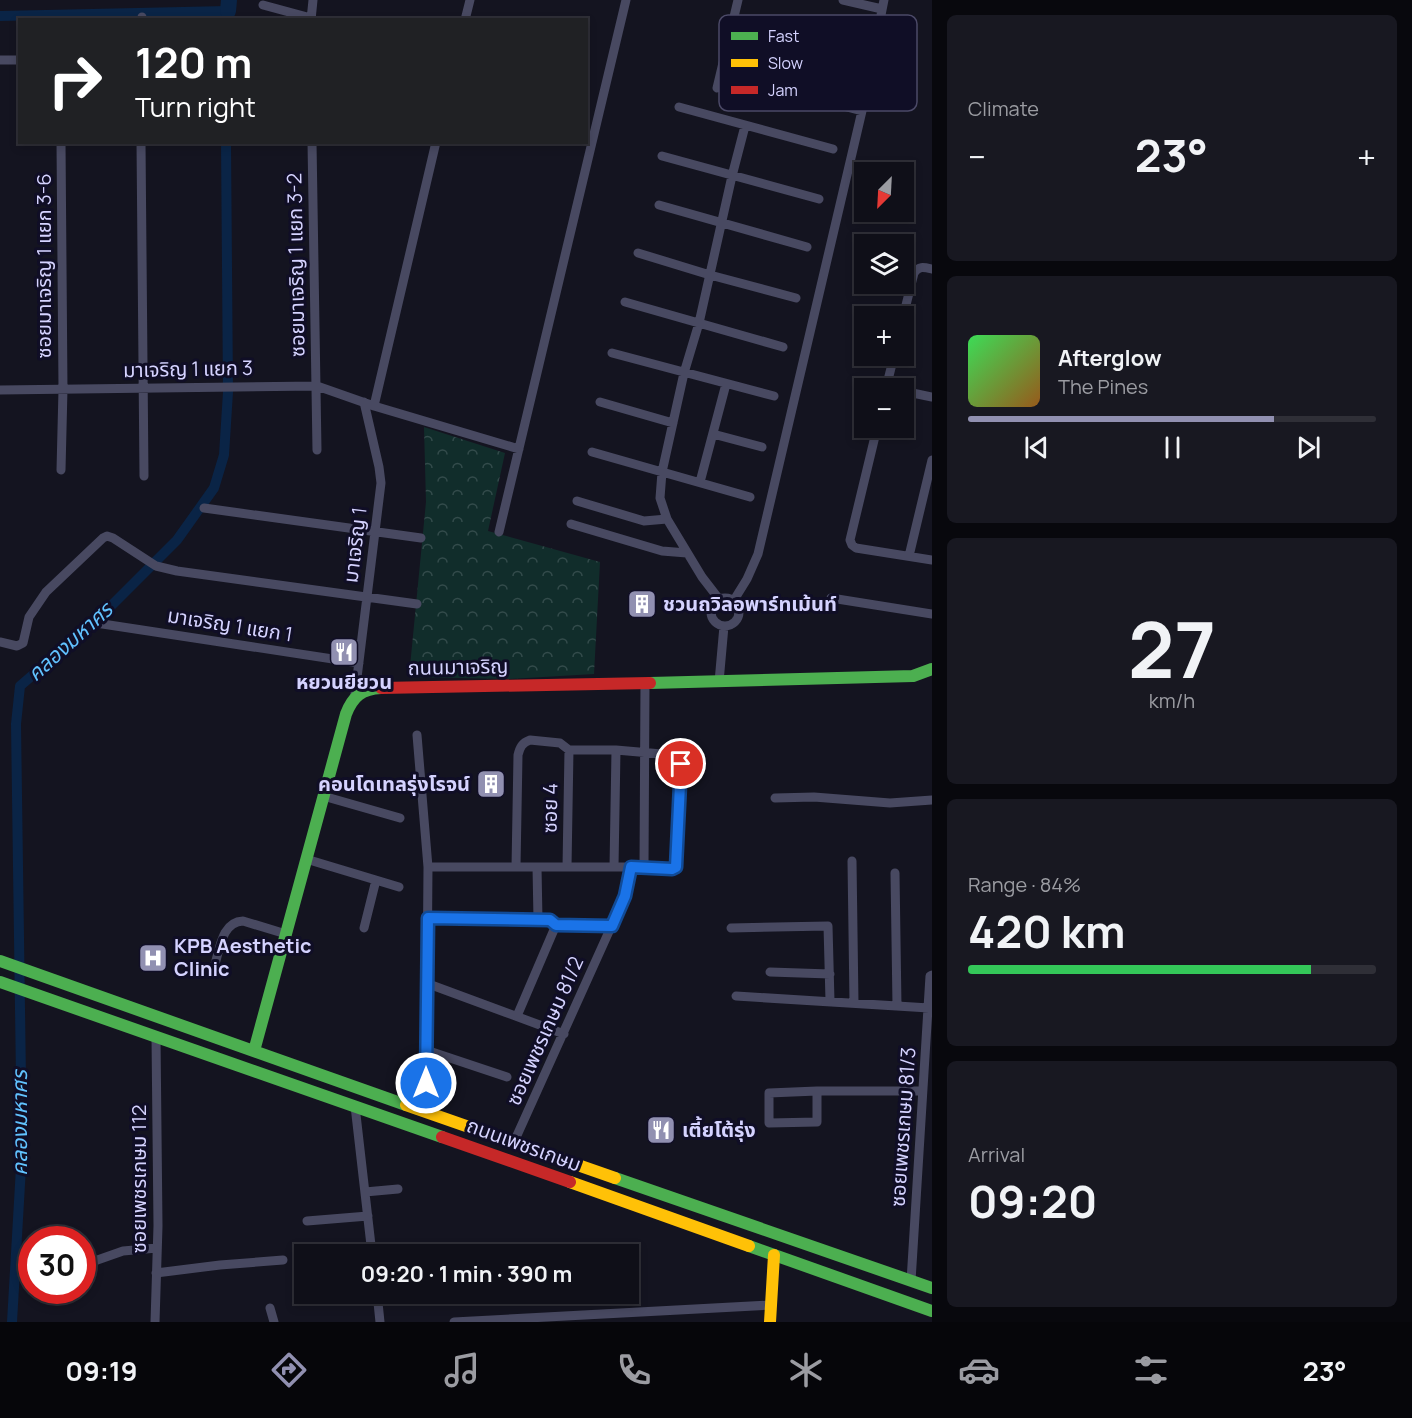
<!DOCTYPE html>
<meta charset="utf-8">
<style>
:root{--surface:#0f0f18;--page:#181821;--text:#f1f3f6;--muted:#9b9ca2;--line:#2f2f37;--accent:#9190b1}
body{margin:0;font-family:Manrope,"Noto Sans Thai",sans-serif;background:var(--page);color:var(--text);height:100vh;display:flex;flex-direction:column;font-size:22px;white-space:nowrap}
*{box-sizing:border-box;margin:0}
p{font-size:20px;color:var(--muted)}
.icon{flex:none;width:33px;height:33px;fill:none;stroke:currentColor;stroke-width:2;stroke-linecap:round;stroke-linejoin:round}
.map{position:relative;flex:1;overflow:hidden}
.side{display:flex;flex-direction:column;gap:15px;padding:15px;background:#08080d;width:480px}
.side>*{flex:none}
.guide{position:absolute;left:18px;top:18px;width:570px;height:126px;border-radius:0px;box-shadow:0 3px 9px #0003,0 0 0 2px var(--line);background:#202124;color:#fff;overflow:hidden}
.needle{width:39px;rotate:204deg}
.fabs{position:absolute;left:854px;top:162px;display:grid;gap:12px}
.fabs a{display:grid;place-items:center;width:60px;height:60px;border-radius:0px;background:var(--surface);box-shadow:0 3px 9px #0003,0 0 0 2px var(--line);font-size:30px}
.speed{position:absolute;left:18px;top:1226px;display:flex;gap:12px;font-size:30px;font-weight:700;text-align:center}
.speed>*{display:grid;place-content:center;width:78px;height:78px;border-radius:50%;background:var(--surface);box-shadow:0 3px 9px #0003,0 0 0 2px var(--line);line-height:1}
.speed .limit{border:9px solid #d22;background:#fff;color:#111}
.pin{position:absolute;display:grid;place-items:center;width:51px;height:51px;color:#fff;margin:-26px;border:3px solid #fff;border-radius:50%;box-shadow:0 2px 6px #0007}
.me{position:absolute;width:66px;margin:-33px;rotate:0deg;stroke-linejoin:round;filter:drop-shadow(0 0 4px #0008)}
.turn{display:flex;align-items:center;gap:21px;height:126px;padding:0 18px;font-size:27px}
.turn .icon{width:78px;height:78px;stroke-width:2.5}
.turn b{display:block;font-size:42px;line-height:51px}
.big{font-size:45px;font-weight:700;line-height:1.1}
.side .card{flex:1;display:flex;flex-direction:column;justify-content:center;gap:9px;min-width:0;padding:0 21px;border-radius:9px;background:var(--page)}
.side .dial{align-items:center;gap:0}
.dial b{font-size:78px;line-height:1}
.song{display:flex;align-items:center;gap:18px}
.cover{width:72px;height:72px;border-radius:9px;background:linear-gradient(135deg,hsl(130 70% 55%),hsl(30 70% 35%))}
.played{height:6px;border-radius:3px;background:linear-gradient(90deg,var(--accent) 75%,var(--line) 75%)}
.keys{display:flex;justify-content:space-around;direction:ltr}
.heat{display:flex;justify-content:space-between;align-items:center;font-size:33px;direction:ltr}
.charge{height:9px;border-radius:4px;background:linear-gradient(90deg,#34c759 84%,var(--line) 0)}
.trip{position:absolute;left:294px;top:1244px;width:345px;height:60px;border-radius:0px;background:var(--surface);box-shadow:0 3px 9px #0003,0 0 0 2px var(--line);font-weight:700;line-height:60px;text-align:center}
.tabs{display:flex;height:96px;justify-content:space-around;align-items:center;background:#06060a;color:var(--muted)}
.tabs .icon{width:42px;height:42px}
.tabs .active{color:var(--accent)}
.tabs b{font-size:27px;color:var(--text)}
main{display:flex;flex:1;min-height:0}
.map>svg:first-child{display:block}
.forest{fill:url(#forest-crowns)}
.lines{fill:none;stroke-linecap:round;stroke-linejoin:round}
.canal{stroke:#0a2446;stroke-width:10}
.river{stroke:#0a2446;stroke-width:16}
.street{stroke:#484961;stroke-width:9}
.fast{stroke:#4caf50;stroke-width:12}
.slow{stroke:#ffc107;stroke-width:12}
.jam{stroke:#c62828;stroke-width:12}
.route-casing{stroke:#114b97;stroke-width:15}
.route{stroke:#1a73e8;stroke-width:10}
.labels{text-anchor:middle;stroke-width:6;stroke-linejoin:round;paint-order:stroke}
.street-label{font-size:20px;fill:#d5d3ff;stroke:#100e26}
.poi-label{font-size:20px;font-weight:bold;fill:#d5d3ff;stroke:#100e26;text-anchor:start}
.water-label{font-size:21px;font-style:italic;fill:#61c2ff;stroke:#100e26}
.key{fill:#100e26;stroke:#4b4967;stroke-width:1.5}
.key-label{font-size:16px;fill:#d5d3ff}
</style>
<main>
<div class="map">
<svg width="932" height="1322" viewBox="0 0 932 1322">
<defs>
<pattern id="forest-crowns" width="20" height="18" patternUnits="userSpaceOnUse" patternTransform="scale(1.5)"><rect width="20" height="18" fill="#112d2b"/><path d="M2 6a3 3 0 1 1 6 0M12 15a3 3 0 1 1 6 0" fill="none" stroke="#334b4b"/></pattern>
</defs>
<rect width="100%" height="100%" fill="#141420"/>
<path class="forest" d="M 424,427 L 505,453 L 488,531 L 600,562 L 594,674 L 509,679 L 409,677 L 426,502 Z"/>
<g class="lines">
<path class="canal" d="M 0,16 L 228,11 L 228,20
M 12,1322 L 22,1150 L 16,724 L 20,686 L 100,617 L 177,540 L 214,488 L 224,455 L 228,392 L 226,142"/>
<path class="river" d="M 228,11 L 229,0"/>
<path class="street" d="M 843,0 L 882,9
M 263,5 L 311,18
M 142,20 L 142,17
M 311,20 L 313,0
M 465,20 L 470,0
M 0,60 L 20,60
M 757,83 L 862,111
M 717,88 L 738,0
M 806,96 L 820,42
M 679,107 L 833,149
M 141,142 L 144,476
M 312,142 L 317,450
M 662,156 L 819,199
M 659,205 L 807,247
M 638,253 L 710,275 L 796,298
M 625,302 L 783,347
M 903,317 L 914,273 C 919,266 923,267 932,269
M 612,353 L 774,396
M 886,388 L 894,356
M 0,390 L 317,386 L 374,406 L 519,449
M 903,391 L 932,397
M 600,402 L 673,423
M 374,406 L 436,142
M 877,428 L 850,540 L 852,545 L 856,548 L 932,560
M 713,434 L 762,447
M 592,452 L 750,497
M 61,470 L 63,389 L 61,142
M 700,482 L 726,384
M 577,501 L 644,521 L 667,519
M 204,508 L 421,538
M 571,524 L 662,551 L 687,553
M 499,532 L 626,0
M 909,556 L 932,460
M711 612a14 14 0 1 1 28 0a14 14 0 1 1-28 0Z
M 831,598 L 932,614
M 719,599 L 702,577 L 667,519 L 660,498 L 662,472 L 684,373 L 699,323 L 732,176 L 745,126
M 734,600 L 747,579 L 758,554 L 862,111 L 884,0
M 96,623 L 359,663
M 0,642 L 17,646 L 23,643 L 29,617 L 46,592 L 103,538 L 107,536 L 113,538 L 156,566 L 177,571 L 417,604
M 719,682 L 724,626
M 355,694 L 381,483 L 379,467 L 364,402
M 417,735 L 428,867 L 426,1112
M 323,796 L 400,818
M 775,798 L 814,797 L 890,803 L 932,800
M 306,859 L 399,887
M 852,861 L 854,1003
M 428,867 L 644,867 L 672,869 L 676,867 L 677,862 L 681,764 L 673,755 L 616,750 L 569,750 L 560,743 L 530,740 C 522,743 520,747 518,755 L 516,867
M 537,867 L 538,920
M 567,867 L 569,750
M 614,867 L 616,750
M 644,867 L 645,683
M 895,873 L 897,1006
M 428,918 L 550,920 L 556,925 L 611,926
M 364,928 L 376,880
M 731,928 L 828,926 L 830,1001
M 215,964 C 220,948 222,922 243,921 L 286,934
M 770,972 L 830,974
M 426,983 L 564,1034
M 736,996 L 929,1008
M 517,1016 L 556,925
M 426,1050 L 507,1077
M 817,1091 L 817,1122 L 769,1123 L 769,1093 L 817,1091 L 922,1091
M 355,1106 L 372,1254
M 514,1142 L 625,896 L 631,867
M 365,1192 L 398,1189
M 307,1221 L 368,1216
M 86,1264 L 123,1251 L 157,1248
M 156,1273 L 220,1265 L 283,1260
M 911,1281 L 930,976 L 932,975
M 377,1293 L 380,1322
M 270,1308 L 274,1322
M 155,1322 L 158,1226 L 156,1037
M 454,1322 L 771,1305"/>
<path class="fast" d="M 650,683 L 913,676 L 932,669
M 0,961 L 406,1105
M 0,982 L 442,1137
M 254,1051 L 346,714 C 353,696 362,689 381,688
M 615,1178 L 932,1288
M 749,1246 L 932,1311"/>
<path class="slow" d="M 406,1105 L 615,1178
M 570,1182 L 749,1246
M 770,1322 L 774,1255"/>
<path class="jam" d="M 381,688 L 650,683
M 442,1137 L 570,1182"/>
</g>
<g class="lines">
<g class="route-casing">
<path id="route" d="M 426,1083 L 428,918 L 550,920 L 556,925 L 612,926 L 625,896 L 631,867 L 672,869 L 676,867 L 681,764"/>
</g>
<use href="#route" class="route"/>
</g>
<defs>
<g id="building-square" transform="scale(1.5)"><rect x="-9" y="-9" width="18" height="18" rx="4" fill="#9190b1" stroke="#100e26"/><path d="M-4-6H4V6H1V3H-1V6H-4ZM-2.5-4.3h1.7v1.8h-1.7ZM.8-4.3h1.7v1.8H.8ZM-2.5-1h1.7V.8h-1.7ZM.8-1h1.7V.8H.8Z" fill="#fff"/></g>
<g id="restaurant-square" transform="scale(1.5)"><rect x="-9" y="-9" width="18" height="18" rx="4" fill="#9190b1" stroke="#100e26"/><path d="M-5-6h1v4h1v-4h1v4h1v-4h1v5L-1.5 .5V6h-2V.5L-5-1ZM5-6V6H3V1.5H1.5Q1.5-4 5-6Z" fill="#fff"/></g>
<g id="hospital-square" transform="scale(1.5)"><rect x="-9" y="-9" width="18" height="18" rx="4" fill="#9190b1" stroke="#100e26"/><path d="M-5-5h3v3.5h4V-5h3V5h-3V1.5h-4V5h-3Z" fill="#fff"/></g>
</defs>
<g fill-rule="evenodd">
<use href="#building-square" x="642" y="604"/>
<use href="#restaurant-square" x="344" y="652"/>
<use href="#building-square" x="491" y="784"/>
<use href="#hospital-square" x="153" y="958"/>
<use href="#restaurant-square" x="661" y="1130"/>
</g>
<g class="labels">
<g class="street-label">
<text transform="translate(296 265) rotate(-91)" y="7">ซอยมาเจริญ 1 แยก 3-2</text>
<text transform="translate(44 266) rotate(-90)" y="7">ซอยมาเจริญ 1 แยก 3-6</text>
<text transform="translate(188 369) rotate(-1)" y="7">มาเจริญ 1 แยก 3</text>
<text transform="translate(355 545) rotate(-83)" y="7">มาเจริญ 1</text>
<text transform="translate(230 625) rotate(9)" y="7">มาเจริญ 1 แยก 1</text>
<text transform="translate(458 667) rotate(-1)" y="7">ถนนมาเจริญ</text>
<text transform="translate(550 808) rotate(-89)" y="7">ซอย 4</text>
<text transform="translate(545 1031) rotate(-66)" y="7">ซอยเพชรเกษม 81/2</text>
<text transform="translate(903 1127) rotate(-86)" y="7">ซอยเพชรเกษม 81/3</text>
<text transform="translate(524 1145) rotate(20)" y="7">ถนนเพชรเกษม</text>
<text transform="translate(139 1179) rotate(-90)" y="7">ซอยเพชรเกษม 112</text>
</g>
<g class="poi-label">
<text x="663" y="611">ชวนถวิลอพาร์ทเม้นท์</text>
<text x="344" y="689" text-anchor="middle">หยวนยียวน</text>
<text x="470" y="791" text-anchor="end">คอนโดเทลรุ่งโรจน์</text>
<text x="174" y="953">KPB Aesthetic<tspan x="174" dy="23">Clinic</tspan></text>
<text x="682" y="1137">เตี้ยโต้รุ่ง</text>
</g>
<g class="water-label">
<text transform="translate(70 642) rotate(-42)" y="7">คลองมหาศร</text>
<text transform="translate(20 1123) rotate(-90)" y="7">คลองมหาศร</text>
</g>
</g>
<rect x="719" y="15" width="198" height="96" rx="9" class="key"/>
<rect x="731" y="32" width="27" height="8" fill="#4caf50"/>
<rect x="731" y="59" width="27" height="8" fill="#ffc107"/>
<rect x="731" y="86" width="27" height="8" fill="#c62828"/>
<g class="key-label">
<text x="768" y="42">Fast</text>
<text x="768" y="69">Slow</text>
<text x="768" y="96">Jam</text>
</g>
</svg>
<div class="fabs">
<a><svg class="needle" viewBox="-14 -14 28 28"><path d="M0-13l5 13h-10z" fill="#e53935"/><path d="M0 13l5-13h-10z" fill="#9b9ca2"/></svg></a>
<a><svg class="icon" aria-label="layers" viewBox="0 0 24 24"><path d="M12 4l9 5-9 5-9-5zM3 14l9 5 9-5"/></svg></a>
<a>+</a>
<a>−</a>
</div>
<div class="speed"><div class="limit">30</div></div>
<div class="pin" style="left:681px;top:764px;background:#d93025"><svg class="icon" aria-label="arrive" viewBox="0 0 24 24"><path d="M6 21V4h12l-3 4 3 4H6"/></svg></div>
<svg class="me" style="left:426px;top:1083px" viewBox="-20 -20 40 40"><circle r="17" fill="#1a73e8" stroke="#fff" stroke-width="3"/><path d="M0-11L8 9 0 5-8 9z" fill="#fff"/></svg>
<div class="trip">09:20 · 1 min · 390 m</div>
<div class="guide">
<div class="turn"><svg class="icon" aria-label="right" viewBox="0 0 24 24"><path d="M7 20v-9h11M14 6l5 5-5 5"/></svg><div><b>120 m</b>Turn right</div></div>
</div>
</div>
<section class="side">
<div class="card"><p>Climate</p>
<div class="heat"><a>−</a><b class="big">23°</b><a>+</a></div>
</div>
<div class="card">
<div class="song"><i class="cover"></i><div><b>Afterglow</b><p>The Pines</p></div></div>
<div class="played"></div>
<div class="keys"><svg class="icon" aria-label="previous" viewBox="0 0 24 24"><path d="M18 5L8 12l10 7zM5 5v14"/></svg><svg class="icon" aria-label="pause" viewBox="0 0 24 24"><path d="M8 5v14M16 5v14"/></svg><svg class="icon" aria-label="next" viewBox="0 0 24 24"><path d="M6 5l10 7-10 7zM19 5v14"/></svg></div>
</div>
<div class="card dial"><b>27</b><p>km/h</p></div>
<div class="card"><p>Range · 84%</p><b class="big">420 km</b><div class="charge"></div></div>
<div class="card"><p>Arrival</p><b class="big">09:20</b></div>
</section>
</main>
<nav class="tabs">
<b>09:19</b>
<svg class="icon active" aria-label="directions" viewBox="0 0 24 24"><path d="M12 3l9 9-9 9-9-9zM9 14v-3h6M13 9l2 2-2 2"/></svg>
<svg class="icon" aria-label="music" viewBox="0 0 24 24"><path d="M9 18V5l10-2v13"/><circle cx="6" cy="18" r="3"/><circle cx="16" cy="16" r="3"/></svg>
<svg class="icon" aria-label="phone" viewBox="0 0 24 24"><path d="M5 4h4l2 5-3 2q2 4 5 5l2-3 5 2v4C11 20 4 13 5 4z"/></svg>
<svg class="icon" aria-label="climate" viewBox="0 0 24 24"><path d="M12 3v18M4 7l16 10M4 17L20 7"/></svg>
<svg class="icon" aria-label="car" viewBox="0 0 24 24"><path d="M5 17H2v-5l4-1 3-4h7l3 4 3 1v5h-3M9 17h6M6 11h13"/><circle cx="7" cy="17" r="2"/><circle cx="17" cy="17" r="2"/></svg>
<svg class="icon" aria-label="filters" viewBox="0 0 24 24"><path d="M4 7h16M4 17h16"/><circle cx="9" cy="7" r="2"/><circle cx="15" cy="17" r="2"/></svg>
<b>23°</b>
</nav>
